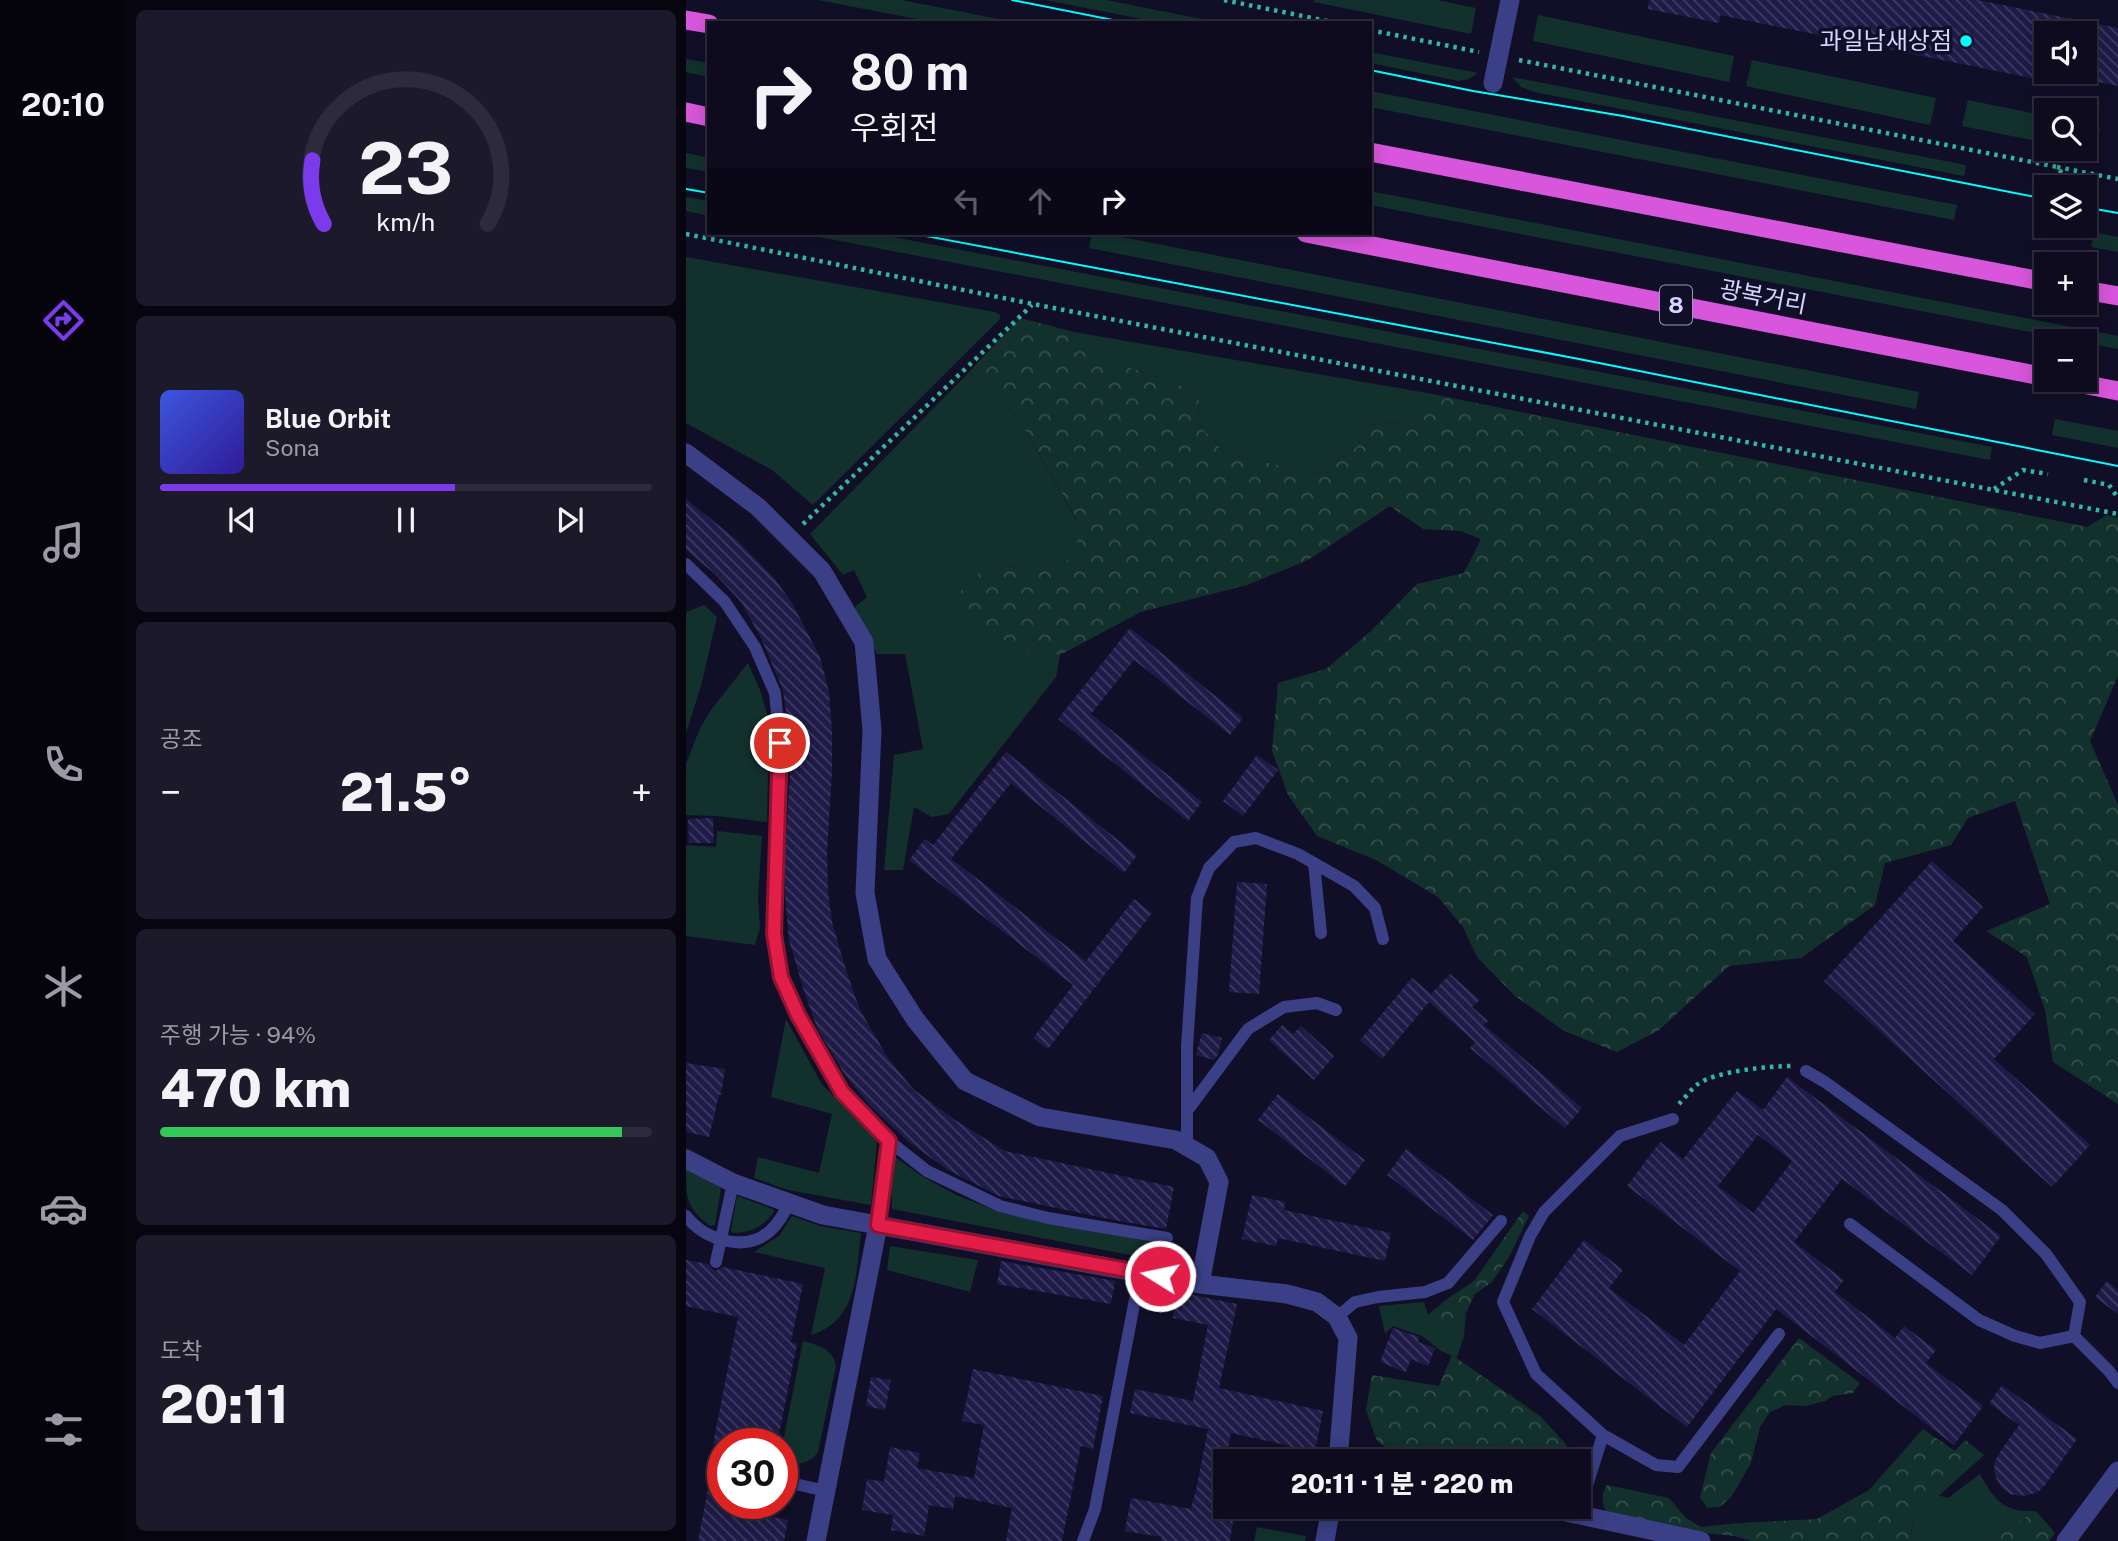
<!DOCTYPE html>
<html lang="ko">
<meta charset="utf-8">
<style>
:root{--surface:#0d0b1d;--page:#1b192a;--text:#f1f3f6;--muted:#9a9ba4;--line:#2d2b3b;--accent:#7c3aed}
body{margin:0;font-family:"Public Sans","Noto Sans KR",sans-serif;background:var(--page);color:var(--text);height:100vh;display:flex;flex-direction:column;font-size:26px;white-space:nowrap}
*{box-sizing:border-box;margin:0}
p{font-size:23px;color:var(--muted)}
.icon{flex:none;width:38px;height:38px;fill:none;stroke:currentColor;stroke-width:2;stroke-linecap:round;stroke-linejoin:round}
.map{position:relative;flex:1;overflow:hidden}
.panel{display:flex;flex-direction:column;gap:10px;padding:10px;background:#070610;width:560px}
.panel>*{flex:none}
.guide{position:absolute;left:21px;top:21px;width:665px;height:214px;border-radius:0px;box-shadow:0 4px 18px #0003,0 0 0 2px var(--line);background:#0d0b1d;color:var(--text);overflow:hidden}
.controls{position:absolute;left:1348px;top:21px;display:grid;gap:14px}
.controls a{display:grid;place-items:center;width:63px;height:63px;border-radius:0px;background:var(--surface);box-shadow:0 4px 18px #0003,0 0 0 2px var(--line);font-size:35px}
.speed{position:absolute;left:21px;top:1428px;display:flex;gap:14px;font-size:35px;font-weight:700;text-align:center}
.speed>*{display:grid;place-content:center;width:91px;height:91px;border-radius:50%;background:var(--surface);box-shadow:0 4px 18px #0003,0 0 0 2px var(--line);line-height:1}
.speed .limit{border:10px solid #d22;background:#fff;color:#111}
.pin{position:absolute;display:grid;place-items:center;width:60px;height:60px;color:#fff;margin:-30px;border:4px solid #fff;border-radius:50%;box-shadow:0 2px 7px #0007}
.me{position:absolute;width:77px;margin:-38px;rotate:280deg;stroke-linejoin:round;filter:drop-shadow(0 0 5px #0008)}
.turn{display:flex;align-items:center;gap:24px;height:147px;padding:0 28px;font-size:32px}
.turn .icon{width:91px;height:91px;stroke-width:2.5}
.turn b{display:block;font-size:49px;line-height:60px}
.lanes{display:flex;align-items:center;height:66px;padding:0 28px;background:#0003;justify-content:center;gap:35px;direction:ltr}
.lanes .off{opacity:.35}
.big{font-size:52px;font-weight:800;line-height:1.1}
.panel .card{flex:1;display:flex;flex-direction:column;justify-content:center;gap:10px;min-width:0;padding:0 24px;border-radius:10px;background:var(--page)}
.panel .dial{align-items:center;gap:0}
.dial svg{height:182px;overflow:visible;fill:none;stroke:var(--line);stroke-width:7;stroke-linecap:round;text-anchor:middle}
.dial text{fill:var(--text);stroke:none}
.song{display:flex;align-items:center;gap:21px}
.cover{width:84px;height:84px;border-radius:10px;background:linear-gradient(135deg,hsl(230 70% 55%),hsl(250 70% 35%))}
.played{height:7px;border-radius:4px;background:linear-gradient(90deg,var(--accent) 60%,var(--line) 60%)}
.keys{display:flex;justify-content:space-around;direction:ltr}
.heat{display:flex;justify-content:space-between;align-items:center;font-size:38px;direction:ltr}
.charge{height:10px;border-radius:5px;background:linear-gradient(90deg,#34c759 94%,var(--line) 0)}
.trip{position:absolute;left:527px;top:1449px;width:378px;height:70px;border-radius:0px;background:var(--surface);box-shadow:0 4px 18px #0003,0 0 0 2px var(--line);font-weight:800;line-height:70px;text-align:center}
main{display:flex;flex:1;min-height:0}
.menu{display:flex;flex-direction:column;width:126px;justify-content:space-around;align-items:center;background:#05040c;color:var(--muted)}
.menu .icon{width:49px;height:49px}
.menu .current{color:var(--accent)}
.menu b{font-size:32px;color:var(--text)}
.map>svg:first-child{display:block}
.green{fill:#12312c}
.forest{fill:url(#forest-crowns)}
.building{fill:url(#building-back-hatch);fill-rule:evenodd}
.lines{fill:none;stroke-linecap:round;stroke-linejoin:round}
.path{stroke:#2fb9a2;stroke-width:4.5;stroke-dasharray:3.5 5;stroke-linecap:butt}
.service{stroke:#3a3f86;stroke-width:12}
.minor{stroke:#3a3f86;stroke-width:19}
.trunk{stroke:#d856db;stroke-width:19}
.tram{stroke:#01fffd;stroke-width:2}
.route-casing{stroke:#92132f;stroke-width:18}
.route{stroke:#e11d48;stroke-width:12}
.poi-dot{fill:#01fffd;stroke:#110f27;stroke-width:2.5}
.labels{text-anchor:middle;stroke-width:7;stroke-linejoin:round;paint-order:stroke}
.shield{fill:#110f27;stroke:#9a9abe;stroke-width:2}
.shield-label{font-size:23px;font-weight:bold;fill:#d5d5ff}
.poi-label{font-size:24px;fill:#d5d5ff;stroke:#110f27;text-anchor:end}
.street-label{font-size:24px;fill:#d5d5ff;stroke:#110f27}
</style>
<main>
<nav class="menu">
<b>20:10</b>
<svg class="icon current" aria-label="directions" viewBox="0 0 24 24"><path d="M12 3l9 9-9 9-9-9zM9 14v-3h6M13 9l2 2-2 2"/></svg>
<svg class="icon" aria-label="music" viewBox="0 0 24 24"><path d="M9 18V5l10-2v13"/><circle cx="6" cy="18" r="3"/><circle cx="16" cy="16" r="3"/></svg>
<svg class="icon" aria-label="phone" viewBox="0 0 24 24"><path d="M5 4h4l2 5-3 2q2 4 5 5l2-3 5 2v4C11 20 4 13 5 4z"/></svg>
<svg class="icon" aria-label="climate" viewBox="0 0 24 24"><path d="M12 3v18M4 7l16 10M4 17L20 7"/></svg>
<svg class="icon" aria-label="car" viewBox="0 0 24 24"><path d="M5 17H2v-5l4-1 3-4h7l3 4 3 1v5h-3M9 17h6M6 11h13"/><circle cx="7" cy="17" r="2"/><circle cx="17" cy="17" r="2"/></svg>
<svg class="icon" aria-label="filters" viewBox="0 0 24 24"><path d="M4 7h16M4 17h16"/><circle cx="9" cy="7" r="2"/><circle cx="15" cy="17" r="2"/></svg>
</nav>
<section class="panel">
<div class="card dial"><svg viewBox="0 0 100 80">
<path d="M14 69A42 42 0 1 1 86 69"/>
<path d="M14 69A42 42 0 0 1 9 41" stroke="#7c3aed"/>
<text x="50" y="56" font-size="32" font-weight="700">23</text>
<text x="50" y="72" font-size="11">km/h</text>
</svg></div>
<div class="card">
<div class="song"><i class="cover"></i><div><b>Blue Orbit</b><p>Sona</p></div></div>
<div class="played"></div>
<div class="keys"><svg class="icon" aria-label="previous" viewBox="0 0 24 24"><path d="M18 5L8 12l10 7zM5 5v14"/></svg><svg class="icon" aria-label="pause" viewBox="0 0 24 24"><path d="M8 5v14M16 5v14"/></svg><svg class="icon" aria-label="next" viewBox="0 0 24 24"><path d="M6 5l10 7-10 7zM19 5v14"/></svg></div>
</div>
<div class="card"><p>공조</p>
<div class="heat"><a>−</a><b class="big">21.5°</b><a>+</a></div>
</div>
<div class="card"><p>주행 가능 · 94%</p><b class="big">470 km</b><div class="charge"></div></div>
<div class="card"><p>도착</p><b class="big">20:11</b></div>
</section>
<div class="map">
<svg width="1432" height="1541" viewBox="0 0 1432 1541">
<defs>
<pattern id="forest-crowns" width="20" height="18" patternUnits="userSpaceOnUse" patternTransform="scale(1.75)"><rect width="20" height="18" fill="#12312c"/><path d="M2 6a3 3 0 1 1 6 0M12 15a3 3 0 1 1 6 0" fill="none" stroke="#344e4c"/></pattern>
<pattern id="building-back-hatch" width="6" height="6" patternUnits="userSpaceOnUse" patternTransform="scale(1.75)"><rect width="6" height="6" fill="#1f1b48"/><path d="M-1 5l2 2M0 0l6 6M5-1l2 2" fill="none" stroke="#3f3b63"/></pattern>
</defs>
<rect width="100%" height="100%" fill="#110f27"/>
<path class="green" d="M 132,0 L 215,0 L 313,19 L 318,23 L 251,23 Z
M 359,0 L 420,0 L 536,23 L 476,23 Z
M 628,0 L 751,0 L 790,8 L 785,34 L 628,2 Z
M 852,15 L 1048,56 L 1043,82 L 847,41 Z
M 684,52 L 792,73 L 783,79 L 773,81 L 684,63 Z
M 0,59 L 23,63 L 23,77 L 0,72 Z
M 1066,60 L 1250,98 L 1244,125 L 1060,86 Z
M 826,77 L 1280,165 L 1278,176 L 848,92 L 835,87 Z
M 684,91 L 1271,205 L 1268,220 L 684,107 Z
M 1282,100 L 1360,116 L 1360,143 L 1276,126 Z
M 1398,124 L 1414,128 L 1408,153 L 1386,149 L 1398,149 Z
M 0,153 L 23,158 L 23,172 L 0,168 Z
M 684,191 L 1432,336 L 1432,349 L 684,205 Z
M 0,197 L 23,201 L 23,216 L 0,211 Z
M 1408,232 L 1432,237 L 1432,252 L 1405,247 Z
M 112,233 L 186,233 L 1306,447 L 1304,460 Z
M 406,233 L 415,233 L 1233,392 L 1230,409 L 403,248 Z
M 0,257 L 309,312 L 314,315 L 314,319 L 127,505 L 86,470 L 0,423 Z
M 388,332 L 741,393 L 728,421 L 681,425 L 672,446 L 634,474 L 540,454 L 512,424 L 513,392 L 428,362 Z
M 284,371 L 333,419 L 391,521 L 391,559 L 296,571 L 330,649 L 374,655 L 370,677 L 263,814 L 246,817 L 228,807 L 217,870 L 198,870 L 208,755 L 237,749 L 219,654 L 191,654 L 171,615 L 169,607 L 181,597 L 168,570 L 157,575 L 124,534 Z
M 1369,419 L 1432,431 L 1432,448 L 1366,435 Z
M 18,605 L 31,617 L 15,686 L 0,733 L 0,612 Z
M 62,663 L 74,690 L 83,721 L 81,822 L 31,816 L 0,815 L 0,764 L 14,728 L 25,710 Z
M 31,831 L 76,836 L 72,897 L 74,928 L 69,945 L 0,936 L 0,845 L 30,847 Z
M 100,1019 L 135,1083 L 191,1141 L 185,1205 L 102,1190 L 68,1178 L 72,1157 L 133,1173 L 146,1114 L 85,1097 Z
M 209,1157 L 234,1175 L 270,1195 L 316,1213 L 491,1247 L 497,1254 C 485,1266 464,1258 449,1256 L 206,1209 L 205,1174 Z
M 0,1168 L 35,1188 L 29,1225 L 24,1226 C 0,1207 0,1198 0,1168 Z
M 51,1196 L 87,1209 L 88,1212 C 78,1226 65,1233 47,1233 L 45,1230 Z
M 106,1216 L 134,1226 L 175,1233 C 170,1273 172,1321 125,1335 L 139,1268 L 68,1252 L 93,1236 Z
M 204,1246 L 292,1260 L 284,1292 L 201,1270 Z
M 738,1302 L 742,1315 L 736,1320 L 764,1324 L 780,1313 L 778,1336 L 771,1358 L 755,1351 L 736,1336 L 707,1326 L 699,1334 L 693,1306 Z
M 117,1341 C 132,1345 148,1349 150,1366 L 132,1452 C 122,1465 111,1466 96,1461 L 96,1447 Z
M 1294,1474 C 1308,1500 1319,1513 1350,1511 L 1303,1541 L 1231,1541 L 1225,1538 L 1227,1519 L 1251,1495 L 1262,1498 Z
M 571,1527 L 620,1536 L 619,1541 L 568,1541 Z"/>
<path class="forest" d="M 334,318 L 388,332 L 428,362 L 513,392 L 512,424 L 540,454 L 634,474 L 672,446 L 681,425 L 728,421 L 741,393 L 1401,527 L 1421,515 L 1432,518 L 1432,676 L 1404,741 L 1432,805 L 1432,1104 L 1367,1062 L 1359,1010 L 1341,957 L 1300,931 L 1364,904 L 1329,801 L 1282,818 L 1265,845 L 1199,863 L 1189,905 L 1115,958 L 1043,966 L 973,1030 L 931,1052 L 878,1031 L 828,995 L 791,957 L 777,927 L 752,897 L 690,860 L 631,836 L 602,795 L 586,751 L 592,683 L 640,669 L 685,631 L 731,584 L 778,573 L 795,539 L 774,531 L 737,529 L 704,506 L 622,560 L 561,585 L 455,612 L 374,655 L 330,649 L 266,600 L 295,571 L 391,559 L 391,520 L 333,419 L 284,371 Z
M 837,1211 L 843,1216 L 823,1257 L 806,1282 L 789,1294 L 780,1313 L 764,1324 L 733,1329 L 736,1320 L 761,1299 L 788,1281 Z
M 1113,1338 L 1174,1383 L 1167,1393 L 1147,1396 L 1139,1401 L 1120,1406 L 1100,1405 L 1084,1412 L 1074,1427 L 1065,1463 L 1046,1496 L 1034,1507 L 1021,1508 L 1014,1497 L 1025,1453 Z
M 766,1355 L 854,1416 L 880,1444 L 883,1461 L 731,1461 L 714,1458 L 691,1441 L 680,1410 L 686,1375 L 753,1386 Z
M 1237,1429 L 1269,1451 L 1279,1440 L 1298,1455 L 1227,1519 L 1225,1537 L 1231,1541 L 1066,1541 L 1048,1536 L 1009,1532 L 921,1514 C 916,1504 914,1495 921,1485 L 983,1498 L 1000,1518 L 1015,1527 L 1053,1523 L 1131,1519 L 1183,1490 Z
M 1350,1511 L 1369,1533 L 1363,1541 L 1303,1541 Z"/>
<path class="building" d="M 963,0 L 1291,0 L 1432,28 L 1432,86 L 1398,79 L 1398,33 L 1360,33 L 1360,81 L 1034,15 L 1033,23 L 962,9 Z
M 0,499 L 52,541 L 89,579 L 106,603 L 134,657 L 143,692 L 146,731 L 146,770 L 141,852 L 142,892 L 146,922 L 160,970 L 174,1010 L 202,1058 L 228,1090 L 269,1120 L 319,1151 L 488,1187 L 480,1229 L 428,1220 L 313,1196 L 262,1170 L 224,1143 L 185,1107 L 159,1075 L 131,1028 L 117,988 L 103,940 L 99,895 L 99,855 L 104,775 L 103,735 L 97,690 L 75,638 L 55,602 L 28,573 L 0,550 Z
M 444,628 L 557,718 L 544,735 L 448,660 L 405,714 L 516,802 L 502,821 L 372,719 Z
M 320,752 L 451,855 L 438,873 L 325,783 L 265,859 L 400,961 L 448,899 L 466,913 L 362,1049 L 347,1038 L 387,985 L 223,860 L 239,839 L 247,845 Z
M 571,755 L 592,770 L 557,816 L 537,801 Z
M 27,818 L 28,843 L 3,843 L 2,819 Z
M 1246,861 L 1297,907 L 1267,941 L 1349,1014 L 1308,1059 L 1404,1145 L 1366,1187 L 1138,981 Z
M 551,882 L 581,884 L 573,994 L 543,992 Z
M 764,974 L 794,1000 L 786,1007 L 802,1021 L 798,1025 L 896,1108 L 879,1128 L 784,1048 L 789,1042 L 743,1002 L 696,1059 L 674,1040 L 726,978 L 745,994 Z
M 596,1025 L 607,1034 L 615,1026 L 648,1056 L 628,1080 L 583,1040 Z
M 516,1033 L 536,1038 L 532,1054 L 528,1060 L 510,1055 Z
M 0,1063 L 39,1069 L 35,1095 L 33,1095 L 23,1137 L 0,1132 Z
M 1101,1077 L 1315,1236 L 1286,1275 L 1156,1179 L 1108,1242 L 1158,1280 L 1149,1292 L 1209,1338 L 1218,1326 L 1250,1350 L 1240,1363 L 1297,1406 L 1268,1445 L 1090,1309 L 1001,1427 L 846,1309 L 898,1240 L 937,1270 L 923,1288 L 998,1345 L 1054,1271 L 941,1186 L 974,1142 L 997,1159 L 1051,1091 L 1077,1110 ZM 1072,1135 L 1106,1161 L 1067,1213 L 1032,1186 Z
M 592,1094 L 679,1160 L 659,1186 L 572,1120 Z
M 720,1149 L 807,1215 L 787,1240 L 701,1175 Z
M 566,1195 L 599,1202 L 598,1210 L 705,1233 L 699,1261 L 592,1238 L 590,1246 L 556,1239 Z
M 0,1260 L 22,1264 L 29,1271 L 37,1267 L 117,1284 L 105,1342 L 111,1344 L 91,1444 L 27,1444 L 52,1317 L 0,1306 Z
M 315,1261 L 429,1281 L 425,1304 L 311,1284 Z
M 1421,1281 L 1432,1290 L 1432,1314 L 1409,1297 Z
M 492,1292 L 551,1304 L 533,1388 L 637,1411 L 627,1461 L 601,1461 L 604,1446 L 545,1433 L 529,1511 L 548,1514 L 544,1541 L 475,1541 L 476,1537 L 439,1531 L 445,1498 L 505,1509 L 510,1490 L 522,1429 L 444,1413 L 449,1389 L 507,1401 L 522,1325 L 487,1318 Z
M 707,1328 L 733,1337 L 732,1342 L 749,1348 L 742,1366 L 725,1359 L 720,1372 L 694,1362 Z
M 287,1369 L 417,1396 L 407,1449 L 395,1446 L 376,1541 L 320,1541 L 326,1508 L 269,1496 L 267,1509 L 243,1505 L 238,1536 L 205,1530 L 207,1515 L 176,1510 L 181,1479 L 198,1482 L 204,1447 L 234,1453 L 231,1468 L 288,1478 L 298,1425 L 276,1421 Z
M 185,1377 L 205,1380 L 199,1410 L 180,1406 Z
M 1316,1385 L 1391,1439 L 1359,1485 L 1352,1492 L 1343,1495 L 1333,1496 L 1324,1494 L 1316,1488 L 1311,1480 L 1308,1471 L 1309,1461 L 1314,1452 L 1333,1425 L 1303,1403 Z
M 27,1463 L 37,1464 L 37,1507 L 102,1520 L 98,1541 L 12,1541 Z"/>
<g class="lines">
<path class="path" d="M 538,0 L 651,23
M 684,30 L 793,52
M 833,60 L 1371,167 L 1387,187
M 1371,167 L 1432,179
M 1398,192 L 1414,195
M 0,234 L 347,304 L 1432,514
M 1398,480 L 1423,485 L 1432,498
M 1308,489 L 1337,470 L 1362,474
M 117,524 L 346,305
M 993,1104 C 999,1098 1005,1089 1012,1084 C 1030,1071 1084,1066 1106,1066"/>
<path class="service" d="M 0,564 L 39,602 L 69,647 L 89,693 L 94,743 L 87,934 L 95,977 L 112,1015 L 156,1092 L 203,1141 L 241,1171 L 314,1206 L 362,1218 L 481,1238
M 628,863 L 635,933
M 1120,1071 L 1139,1082 L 1316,1210 L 1360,1254 L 1394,1302 L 1388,1336
M 501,1111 L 562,1029 L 598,1007 L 631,1003 L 650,1010
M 501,1146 L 501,1046 L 511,898 L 523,868 L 548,842 L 570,838 L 612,854 L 668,886 L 689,908 L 697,939
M 0,1216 C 19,1240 59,1253 84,1231 C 93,1223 98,1213 103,1203
M 1164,1224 L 1293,1320 L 1329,1336 L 1354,1343 L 1388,1336 L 1423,1371 L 1432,1383
M 192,1225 L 203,1141
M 30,1262 L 47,1183
M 651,1317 L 669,1302 L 692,1297 L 739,1292 L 762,1283 L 815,1221
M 917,1435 L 970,1465 L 992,1467 L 1093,1334
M 96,1481 L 140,1491
M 892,1514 L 917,1435 L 850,1374 L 817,1302 L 844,1236 L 858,1212 L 934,1136 L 987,1119
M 397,1541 L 409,1509 L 454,1273"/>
<path class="minor" d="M 807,83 L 824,0
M 0,453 L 72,507 L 136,571 L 178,642 L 186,730 L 179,893 L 191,959 L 229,1019 L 279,1081 L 354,1117 L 490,1140 L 521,1158 L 533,1182 L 514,1284
M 0,1159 L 47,1183 L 137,1215 L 514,1284 L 601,1294 L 631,1302 L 651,1317 L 662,1338 L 652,1461
M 857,1507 L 1015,1541
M 130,1541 L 192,1225
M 639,1541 L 645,1507
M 1380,1541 L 1432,1471"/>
<path class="trunk" d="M 0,20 L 23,24
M 0,112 L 23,117
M 684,152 L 1360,282
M 620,233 L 1360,377
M 1398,290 L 1432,296
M 1376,380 L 1432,391"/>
<path class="tram" d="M 326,0 L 442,23
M 684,70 L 787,91 L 937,116 L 1360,199
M 0,189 L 23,193
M 1398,207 L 1432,213
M 224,233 L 893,359 L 1432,466"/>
</g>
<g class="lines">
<g class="route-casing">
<path id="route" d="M 94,743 L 88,934 L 95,977 L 112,1015 L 156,1092 L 203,1141 L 192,1225 L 474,1276"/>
</g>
<use href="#route" class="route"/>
</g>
<circle class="poi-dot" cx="1280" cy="41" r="7"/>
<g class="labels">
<rect class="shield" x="974" y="285.5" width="32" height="39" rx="5"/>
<g class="shield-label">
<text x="990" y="313">8</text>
</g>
<g class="poi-label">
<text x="1266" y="49">과일남새상점</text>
</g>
<g class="street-label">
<text transform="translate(1077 297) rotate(11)" y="8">광복거리</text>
</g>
</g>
</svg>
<div class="controls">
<a><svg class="icon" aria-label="sound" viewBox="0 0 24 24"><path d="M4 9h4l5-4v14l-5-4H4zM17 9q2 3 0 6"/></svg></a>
<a><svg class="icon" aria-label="search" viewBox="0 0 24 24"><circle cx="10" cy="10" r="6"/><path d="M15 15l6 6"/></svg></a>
<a><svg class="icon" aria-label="layers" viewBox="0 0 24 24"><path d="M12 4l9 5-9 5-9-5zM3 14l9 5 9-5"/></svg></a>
<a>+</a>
<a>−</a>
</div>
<div class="speed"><div class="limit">30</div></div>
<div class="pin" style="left:94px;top:743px;background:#d93025"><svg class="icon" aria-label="arrive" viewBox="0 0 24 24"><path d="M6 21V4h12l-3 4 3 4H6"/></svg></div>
<svg class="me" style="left:474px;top:1276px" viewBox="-20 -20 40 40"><circle r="17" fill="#e11d48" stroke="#fff" stroke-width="3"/><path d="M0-11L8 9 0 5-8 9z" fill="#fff"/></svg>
<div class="trip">20:11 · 1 분 · 220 m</div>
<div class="guide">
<div class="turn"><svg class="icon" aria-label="right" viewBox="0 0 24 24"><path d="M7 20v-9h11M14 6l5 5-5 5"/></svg><div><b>80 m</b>우회전</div></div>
<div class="lanes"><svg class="icon off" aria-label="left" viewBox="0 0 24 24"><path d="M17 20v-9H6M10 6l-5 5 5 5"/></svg><svg class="icon off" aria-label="ahead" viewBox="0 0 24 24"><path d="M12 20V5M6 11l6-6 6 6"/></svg><svg class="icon" aria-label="right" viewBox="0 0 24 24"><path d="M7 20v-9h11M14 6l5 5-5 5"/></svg></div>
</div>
</div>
</main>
